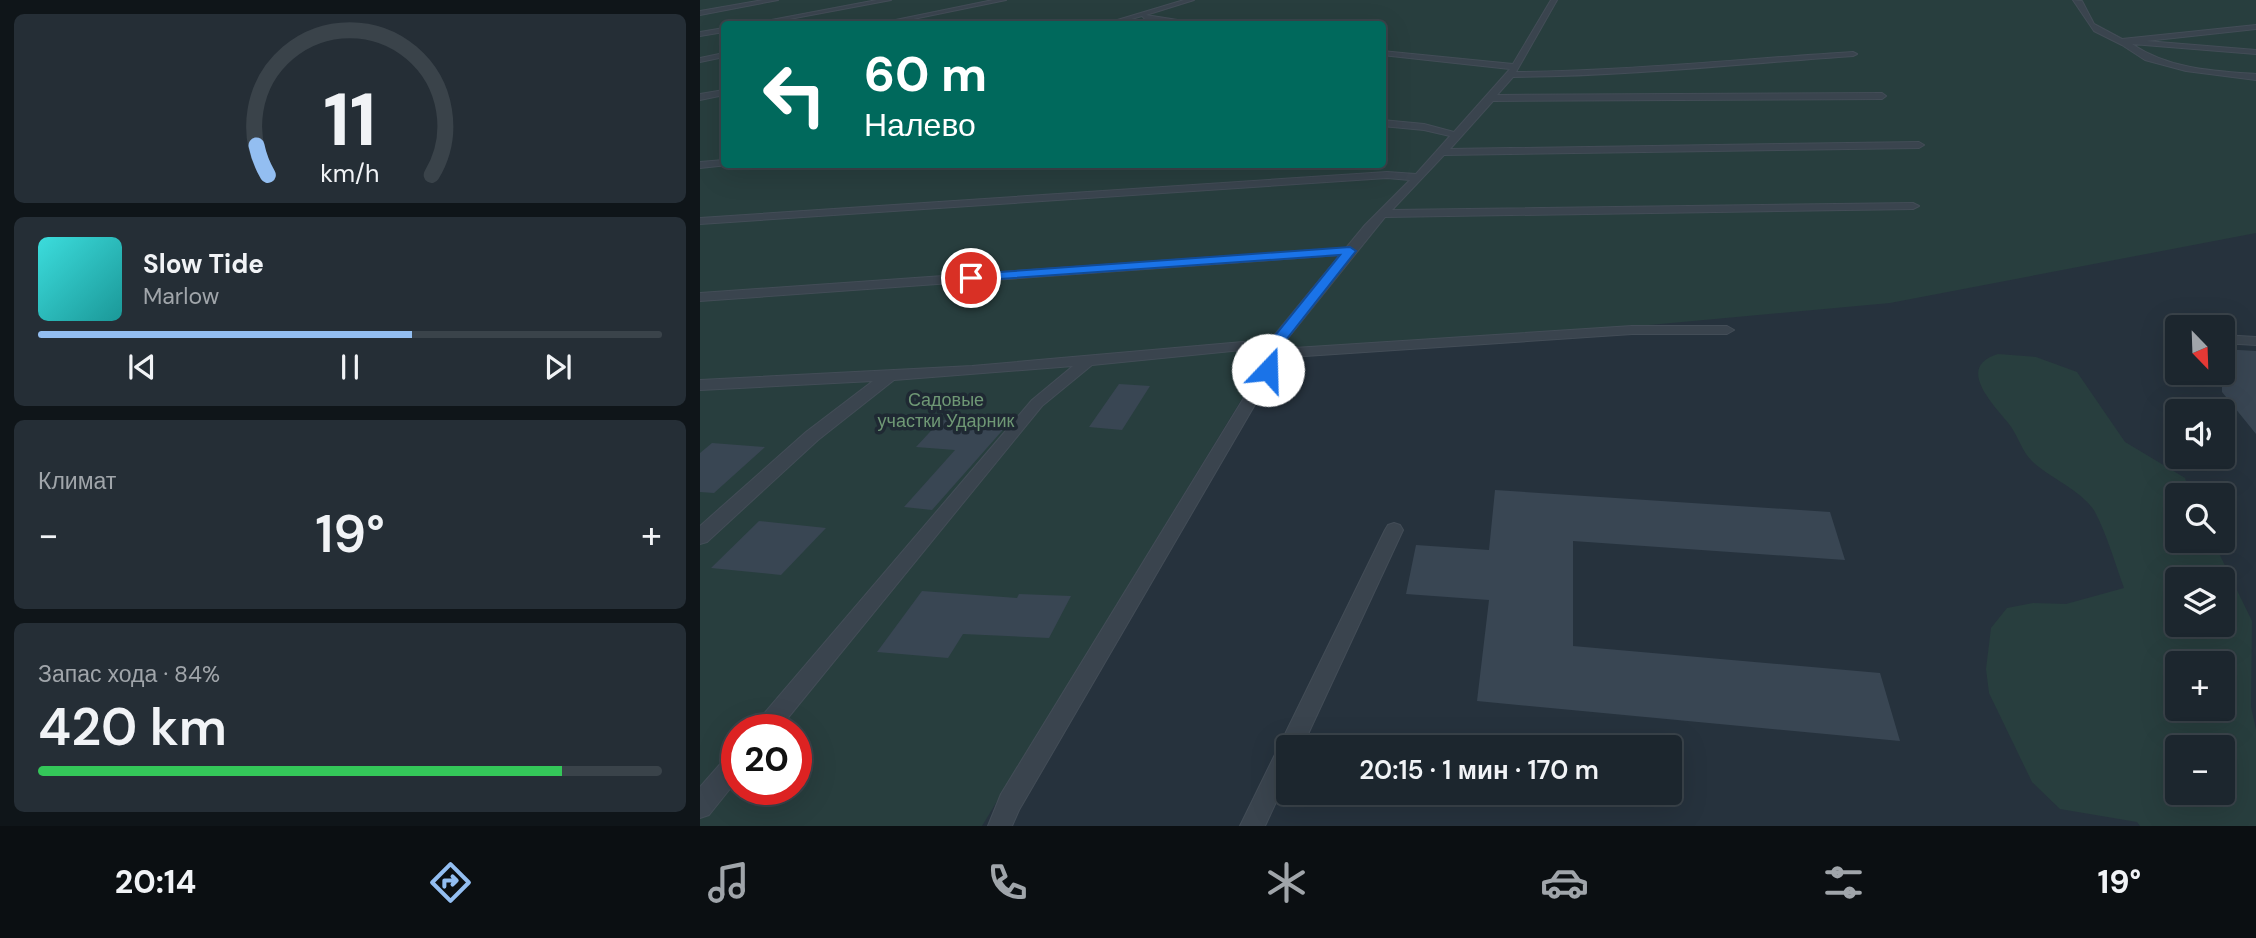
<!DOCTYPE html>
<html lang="ru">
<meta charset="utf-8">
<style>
:root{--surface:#1c262e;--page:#252e36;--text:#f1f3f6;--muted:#a0a5aa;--line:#3a434a;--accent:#93bef1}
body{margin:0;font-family:"DM Sans",sans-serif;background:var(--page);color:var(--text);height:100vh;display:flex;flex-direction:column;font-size:26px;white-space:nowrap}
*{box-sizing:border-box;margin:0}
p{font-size:23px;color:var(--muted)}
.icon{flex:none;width:38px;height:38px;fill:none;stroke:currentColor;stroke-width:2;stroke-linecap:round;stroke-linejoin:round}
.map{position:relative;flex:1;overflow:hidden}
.side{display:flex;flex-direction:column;gap:14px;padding:14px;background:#0f1519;width:700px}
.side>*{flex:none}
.top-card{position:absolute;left:21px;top:21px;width:665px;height:147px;border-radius:7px;box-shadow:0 7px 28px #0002,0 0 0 2px var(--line);background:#00695c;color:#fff;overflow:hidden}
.needle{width:46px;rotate:157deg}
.fabs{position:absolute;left:1465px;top:315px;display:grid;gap:14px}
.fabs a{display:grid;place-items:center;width:70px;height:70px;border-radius:7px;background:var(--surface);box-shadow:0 7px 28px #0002,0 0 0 2px var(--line);font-size:35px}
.speed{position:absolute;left:21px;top:714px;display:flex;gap:14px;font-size:35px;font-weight:700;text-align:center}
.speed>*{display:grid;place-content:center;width:91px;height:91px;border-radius:50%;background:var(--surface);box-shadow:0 7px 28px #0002,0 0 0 2px var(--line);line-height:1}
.speed .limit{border:10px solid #d22;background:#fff;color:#111}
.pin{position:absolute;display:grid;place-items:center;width:60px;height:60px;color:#fff;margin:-30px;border:4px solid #fff;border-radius:50%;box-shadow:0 2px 7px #0007}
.me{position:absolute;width:77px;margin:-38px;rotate:21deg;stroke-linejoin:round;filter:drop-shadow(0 0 5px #0008)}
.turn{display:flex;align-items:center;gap:24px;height:147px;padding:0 28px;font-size:32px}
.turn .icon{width:91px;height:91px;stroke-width:2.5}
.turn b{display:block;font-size:49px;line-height:60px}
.big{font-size:52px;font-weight:600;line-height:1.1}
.side .tile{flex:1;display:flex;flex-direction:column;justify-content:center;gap:10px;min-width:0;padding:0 24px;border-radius:10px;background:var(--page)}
.side .dial{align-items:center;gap:0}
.dial svg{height:182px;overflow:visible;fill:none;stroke:var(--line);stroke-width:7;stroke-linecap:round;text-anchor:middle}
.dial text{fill:var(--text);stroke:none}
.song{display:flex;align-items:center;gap:21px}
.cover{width:84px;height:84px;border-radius:10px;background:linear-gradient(135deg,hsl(180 70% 55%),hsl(180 70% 35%))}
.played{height:7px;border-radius:4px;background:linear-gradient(90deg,var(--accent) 60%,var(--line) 60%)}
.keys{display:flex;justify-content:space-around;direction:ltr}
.heat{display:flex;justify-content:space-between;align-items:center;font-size:38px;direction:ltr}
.charge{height:10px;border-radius:5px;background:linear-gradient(90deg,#34c759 84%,var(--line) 0)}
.trip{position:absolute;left:576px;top:735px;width:406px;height:70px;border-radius:7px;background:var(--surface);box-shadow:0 7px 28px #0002,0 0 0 2px var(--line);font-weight:600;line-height:70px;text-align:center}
.menu{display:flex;height:112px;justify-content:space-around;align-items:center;background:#0b0f12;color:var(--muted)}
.menu .icon{width:49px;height:49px}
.menu .on{color:var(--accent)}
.menu b{font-size:32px;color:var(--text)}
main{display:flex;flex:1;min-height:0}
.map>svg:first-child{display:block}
.green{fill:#283e3e;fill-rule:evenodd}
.building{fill:#394653}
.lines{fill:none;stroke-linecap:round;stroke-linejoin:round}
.service-casing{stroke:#434d57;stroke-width:2}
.service{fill:#3a444e;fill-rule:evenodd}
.route{fill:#1a73e8;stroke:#114b97;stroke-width:2}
.labels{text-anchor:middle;stroke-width:7;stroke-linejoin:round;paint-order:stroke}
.park-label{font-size:18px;fill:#6f9875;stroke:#1f2933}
</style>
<main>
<section class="side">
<div class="tile dial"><svg viewBox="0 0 100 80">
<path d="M14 69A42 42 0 1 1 86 69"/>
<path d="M14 69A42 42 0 0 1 9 56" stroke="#93bef1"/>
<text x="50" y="56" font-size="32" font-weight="700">11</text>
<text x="50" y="72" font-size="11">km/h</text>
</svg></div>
<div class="tile">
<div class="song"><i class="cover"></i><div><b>Slow Tide</b><p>Marlow</p></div></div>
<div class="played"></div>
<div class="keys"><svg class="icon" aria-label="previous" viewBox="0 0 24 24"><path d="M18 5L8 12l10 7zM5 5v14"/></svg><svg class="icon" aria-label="pause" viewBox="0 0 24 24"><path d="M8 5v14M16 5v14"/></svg><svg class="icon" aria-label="next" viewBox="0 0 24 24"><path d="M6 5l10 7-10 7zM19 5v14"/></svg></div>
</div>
<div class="tile"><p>Климат</p>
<div class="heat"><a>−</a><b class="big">19°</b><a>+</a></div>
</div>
<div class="tile"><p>Запас хода · 84%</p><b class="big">420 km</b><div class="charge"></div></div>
</section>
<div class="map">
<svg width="1556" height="826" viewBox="0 0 1556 826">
<rect width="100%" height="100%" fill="#26323d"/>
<path class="green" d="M 0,0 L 1556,0 L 1556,233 L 1190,303 L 906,329 L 571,351 L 282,826 L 0,826 ZM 24,24 L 682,24 L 682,164 L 24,164 ZM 37,730 L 96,730 L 96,789 L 37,789 Z
M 1298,354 L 1336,357 L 1377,372 L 1425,442 L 1485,478 L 1491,495 L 1477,495 L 1477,541 L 1513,541 L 1552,621 L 1551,707 L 1556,729 L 1556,826 L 1440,826 L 1437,822 L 1360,809 L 1332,782 L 1289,693 L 1286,669 L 1291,628 L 1307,608 L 1333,603 L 1366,604 L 1424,588 C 1415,563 1407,535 1395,512 C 1383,491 1348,477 1332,461 C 1322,452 1318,435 1309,424 C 1293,404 1255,367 1298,354 ZM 1477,579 L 1522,579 L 1522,625 L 1477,625 ZM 1477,663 L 1522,663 L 1522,709 L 1477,709 ZM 1477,747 L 1522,747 L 1522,793 L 1477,793 Z"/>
<path class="building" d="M 1522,349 L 1556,351 L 1556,434 L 1522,392 Z
M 419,384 L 450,386 L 422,430 L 389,427 Z
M 241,420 L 309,423 L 232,510 L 204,507 L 255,450 L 216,447 Z
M 12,443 L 65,447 L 14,493 L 0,492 L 0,453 Z
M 795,490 L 1130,512 L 1145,560 L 873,541 L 873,646 L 1180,673 L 1200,741 L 777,701 L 789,600 L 706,594 L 716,545 L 789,550 Z
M 59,521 L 126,528 L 81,575 L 11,568 Z
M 222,591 L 317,598 L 319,594 L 371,596 L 349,638 L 263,634 L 248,658 L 177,652 Z"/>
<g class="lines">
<g class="service-casing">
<path id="service" d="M 63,0 L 78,0 L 0,15 L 0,11 Z
M 177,0 L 191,0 L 63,24 L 50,24 Z
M 293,0 L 306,0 L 189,24 L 176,24 Z
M 484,0 L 494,0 L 446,15 L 490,22 L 493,24 L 445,19 L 442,16 L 414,24 L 404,24 Z
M 851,0 L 857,0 L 816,72 C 928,71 1041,59 1153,52 L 1157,54 L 1153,56 C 1040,64 926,76 813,77 L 797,95 L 1182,93 L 1186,96 L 1182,99 L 793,101 L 750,149 L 1219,142 L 1224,145 L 1219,148 L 744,155 L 692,210 L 1213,203 L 1219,206 L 1213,209 L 685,217 L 579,349 L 932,326 L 1027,326 L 1034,330 L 1027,334 L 932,334 L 575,358 L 575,370 L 319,810 L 312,826 L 288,826 L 301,794 L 561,370 L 560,356 L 542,350 L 392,365 L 342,406 L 78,730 L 53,730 L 56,723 L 332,400 L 373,366 L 194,380 L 118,440 L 7,542 L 0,544 L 0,526 L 106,432 L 173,381 L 0,390 L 0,380 L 272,366 L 543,342 L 564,348 L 640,255 L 0,301 L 0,293 L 646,248 L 665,225 L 710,180 L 687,178 L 0,224 L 0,218 L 687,172 L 716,174 L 750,136 L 724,130 L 682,126 L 682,120 L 724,124 L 754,132 L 810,69 L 682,55 L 682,51 L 813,64 Z
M 1373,0 L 1382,1 L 1394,24 L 1422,39 L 1556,25 L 1556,29 L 1446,41 L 1556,50 L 1556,54 L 1432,44 C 1469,69 1513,71 1556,74 L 1556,80 L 1486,71 L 1445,60 L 1422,45 L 1394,31 Z
M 24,28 L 24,32 L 0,36 L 0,32 Z
M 24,53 L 24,57 L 0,62 L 0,58 Z
M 24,90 L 24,95 L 0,100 L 0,94 Z
M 24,160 L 24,164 L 28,165 L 0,168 L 0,162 Z
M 1522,335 L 1556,337 L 1556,345 L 1522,343 Z
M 694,523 L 700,525 L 703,530 L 602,747 L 588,747 L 588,776 L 565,826 L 540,826 L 685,530 L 688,525 Z
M 37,751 L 37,780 L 9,815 L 0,818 L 0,787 L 29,754 Z"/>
</g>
<use href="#service" class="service"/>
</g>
<path class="route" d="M 650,247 L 656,251 L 575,354 L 575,370 L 568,374 L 560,370 L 560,354 L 640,255 L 271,281 L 264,278 L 271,274 Z"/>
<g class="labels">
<g class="park-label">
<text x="246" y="406">Садовые<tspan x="246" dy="21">участки Ударник</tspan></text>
</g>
</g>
</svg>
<div class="fabs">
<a><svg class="needle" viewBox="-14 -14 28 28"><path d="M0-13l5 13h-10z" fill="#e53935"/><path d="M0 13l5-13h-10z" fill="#a0a5aa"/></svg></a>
<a><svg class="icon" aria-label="sound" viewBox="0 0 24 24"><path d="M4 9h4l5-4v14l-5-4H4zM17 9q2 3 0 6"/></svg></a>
<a><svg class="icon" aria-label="search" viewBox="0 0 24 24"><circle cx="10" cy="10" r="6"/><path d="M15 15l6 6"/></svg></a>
<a><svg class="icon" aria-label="layers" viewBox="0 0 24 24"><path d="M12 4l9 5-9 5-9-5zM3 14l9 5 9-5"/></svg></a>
<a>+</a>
<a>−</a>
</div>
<div class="speed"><div class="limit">20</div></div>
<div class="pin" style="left:271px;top:278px;background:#d93025"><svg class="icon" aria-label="arrive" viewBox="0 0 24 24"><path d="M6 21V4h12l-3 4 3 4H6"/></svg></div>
<svg class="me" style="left:568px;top:370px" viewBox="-20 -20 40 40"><circle r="19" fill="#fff"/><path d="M0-13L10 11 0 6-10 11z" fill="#1a73e8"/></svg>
<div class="trip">20:15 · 1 мин · 170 m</div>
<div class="top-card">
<div class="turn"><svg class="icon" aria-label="left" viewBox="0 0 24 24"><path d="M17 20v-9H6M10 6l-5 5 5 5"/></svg><div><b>60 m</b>Налево</div></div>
</div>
</div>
</main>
<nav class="menu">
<b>20:14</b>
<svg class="icon on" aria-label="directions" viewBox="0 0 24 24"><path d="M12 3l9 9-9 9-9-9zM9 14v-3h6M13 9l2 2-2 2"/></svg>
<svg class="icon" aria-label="music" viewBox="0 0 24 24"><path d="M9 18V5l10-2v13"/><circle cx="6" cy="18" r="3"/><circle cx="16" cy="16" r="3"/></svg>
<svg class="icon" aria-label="phone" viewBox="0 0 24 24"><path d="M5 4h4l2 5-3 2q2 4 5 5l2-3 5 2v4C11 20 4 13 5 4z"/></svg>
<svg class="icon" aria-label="climate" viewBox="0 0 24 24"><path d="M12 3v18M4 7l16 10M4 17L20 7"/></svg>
<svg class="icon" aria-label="car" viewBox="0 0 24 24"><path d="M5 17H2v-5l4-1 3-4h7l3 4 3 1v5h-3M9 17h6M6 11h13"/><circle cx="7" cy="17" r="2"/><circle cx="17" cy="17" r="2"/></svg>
<svg class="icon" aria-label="filters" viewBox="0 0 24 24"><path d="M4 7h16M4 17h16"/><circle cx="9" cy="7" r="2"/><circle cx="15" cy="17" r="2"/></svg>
<b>19°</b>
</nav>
